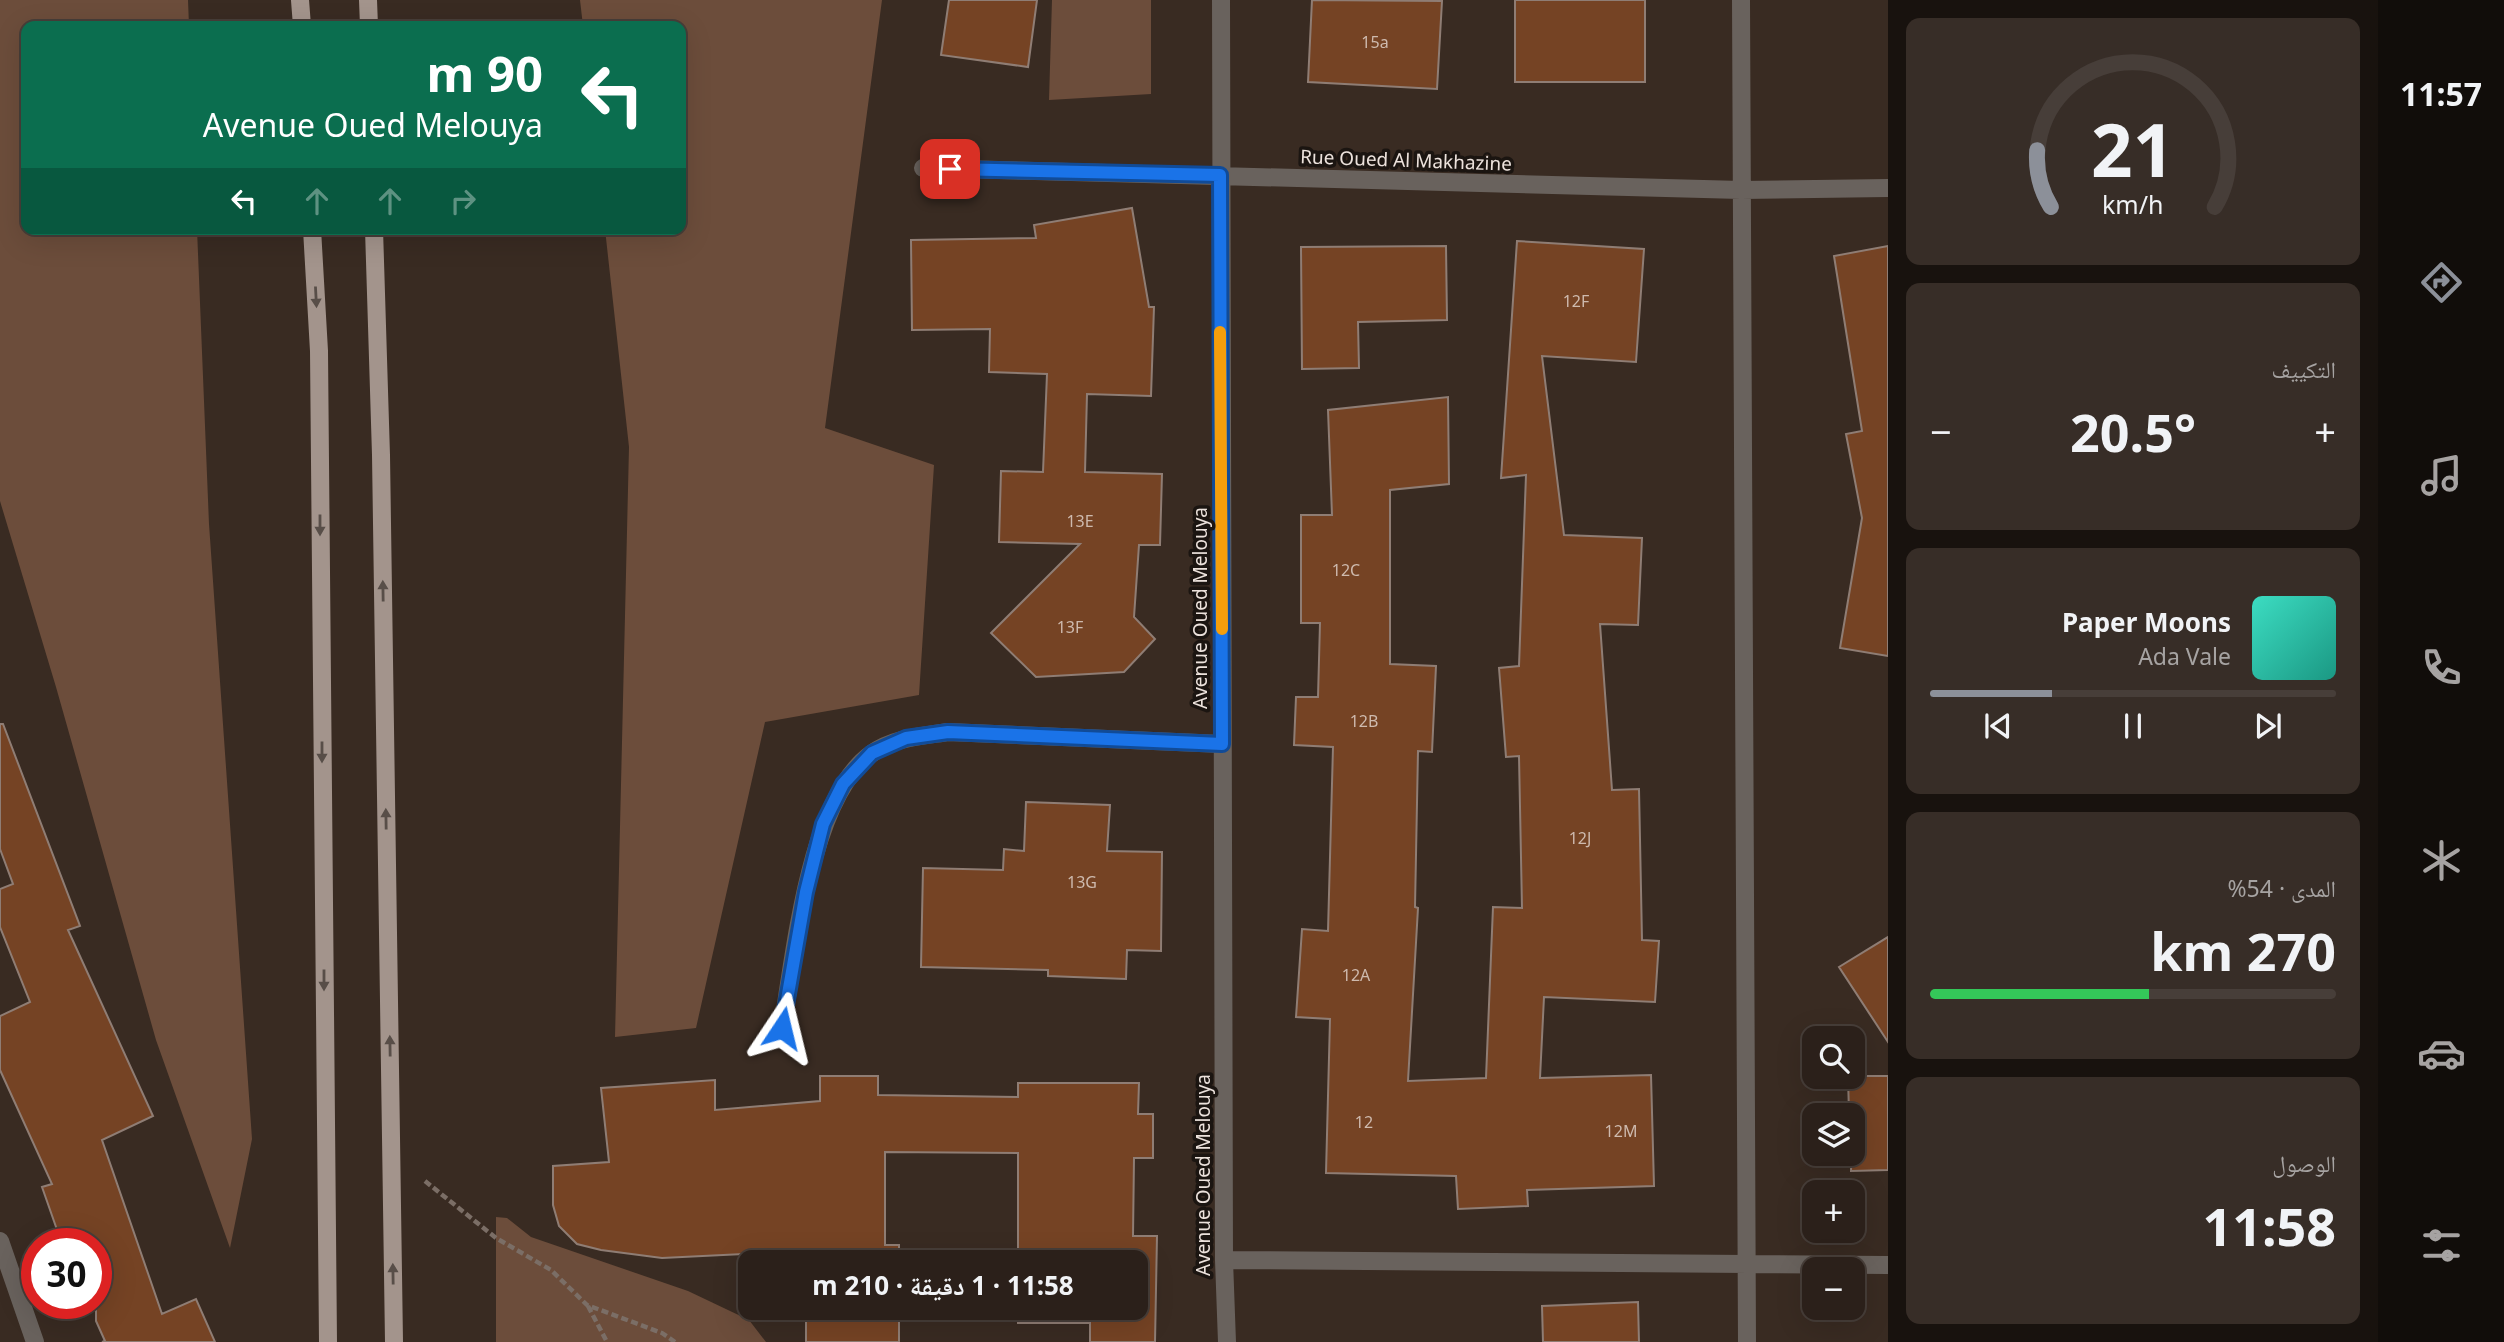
<!DOCTYPE html>
<html lang="ar">
<meta charset="utf-8">
<style>
:root{--surface:#2b201a;--page:#372d27;--text:#f1f3f6;--muted:#a6a3a2;--line:#473e39;--accent:#8c9099}
body{margin:0;font-family:"Noto Sans","Noto Naskh Arabic",sans-serif;background:var(--page);color:var(--text);direction:rtl;height:100vh;display:flex;flex-direction:column;font-size:26px;white-space:nowrap}
*{box-sizing:border-box;margin:0}
p{font-size:23px;color:var(--muted)}
.icon{flex:none;width:38px;height:38px;fill:none;stroke:currentColor;stroke-width:2;stroke-linecap:round;stroke-linejoin:round}
.map{position:relative;flex:1;overflow:hidden;direction:ltr}
.details{display:flex;flex-direction:column;gap:18px;padding:18px;background:#18120e;width:490px}
.details>*{flex:none}
.guide{position:absolute;left:21px;top:21px;width:665px;height:214px;border-radius:14px;box-shadow:0 7px 28px #0002,0 0 0 2px var(--line);direction:rtl;background:#0b6e4f;color:#fff;overflow:hidden}
.fabs{position:absolute;left:1802px;top:1026px;display:grid;gap:14px}
.fabs a{display:grid;place-items:center;width:63px;height:63px;border-radius:14px;background:var(--surface);box-shadow:0 7px 28px #0002,0 0 0 2px var(--line);font-size:35px}
.speed{position:absolute;left:21px;top:1228px;display:flex;gap:14px;font-size:35px;font-weight:700;text-align:center}
.speed>*{display:grid;place-content:center;width:91px;height:91px;border-radius:50%;background:var(--surface);box-shadow:0 7px 28px #0002,0 0 0 2px var(--line);line-height:1}
.speed .limit{border:10px solid #d22;background:#fff;color:#111}
.pin{position:absolute;display:grid;place-items:center;width:60px;height:60px;color:#fff;margin:-30px;border-radius:14px;box-shadow:0 4px 10px #0006}
.me{position:absolute;width:77px;margin:-38px;rotate:10deg;stroke-linejoin:round;filter:drop-shadow(0 0 5px #0008)}
.turn{display:flex;align-items:center;gap:24px;height:147px;padding:0 28px;font-size:32px}
.turn .icon{width:91px;height:91px;stroke-width:2.5}
.turn b{display:block;font-size:49px;line-height:60px}
.lanes{display:flex;align-items:center;height:66px;padding:0 28px;background:#0003;justify-content:center;gap:35px;direction:ltr}
.lanes .off{opacity:.35}
.big{font-size:52px;font-weight:700;line-height:1.1}
.details .card{flex:1;display:flex;flex-direction:column;justify-content:center;gap:10px;min-width:0;padding:0 24px;border-radius:14px;background:var(--page)}
.details .dial{align-items:center;gap:0}
.dial svg{height:182px;overflow:visible;fill:none;stroke:var(--line);stroke-width:7;stroke-linecap:round;text-anchor:middle}
.dial text{fill:var(--text);stroke:none}
.song{display:flex;align-items:center;gap:21px}
.cover{width:84px;height:84px;border-radius:10px;background:linear-gradient(135deg,hsl(170 70% 55%),hsl(170 70% 35%))}
.played{height:7px;border-radius:4px;background:linear-gradient(90deg,var(--accent) 30%,var(--line) 30%)}
.keys{display:flex;justify-content:space-around;direction:ltr}
.heat{display:flex;justify-content:space-between;align-items:center;font-size:38px;direction:ltr}
.charge{height:10px;border-radius:5px;background:linear-gradient(90deg,#34c759 54%,var(--line) 0)}
.trip{position:absolute;left:738px;top:1250px;width:410px;height:70px;border-radius:14px;background:var(--surface);box-shadow:0 7px 28px #0002,0 0 0 2px var(--line);font-weight:700;line-height:70px;text-align:center;direction:rtl}
main{display:flex;flex:1;min-height:0}
.menu{display:flex;flex-direction:column;width:126px;justify-content:space-around;align-items:center;background:#110d0a;color:var(--muted)}
.menu .icon{width:49px;height:49px}
.menu .active{color:var(--accent)}
.menu b{font-size:32px;color:var(--text)}
.map>svg:first-child{display:block}
.green{fill:#6c4d3b}
.building{fill:#754324;stroke:#8f7d74;stroke-width:2}
.lines{fill:none;stroke-linecap:round;stroke-linejoin:round}
.path{stroke:#7b6e66;stroke-width:4.5;stroke-dasharray:7 3.5;stroke-linecap:butt}
.minor{stroke:#69625d;stroke-width:18}
.major{stroke:#a3948c;stroke-width:18}
.oneway{fill:#584e48}
.route-casing{stroke:#114b97;stroke-width:18}
.route{stroke:#1a73e8;stroke-width:12}
.slow{stroke:#f59e0b;stroke-width:12}
.labels{text-anchor:middle;stroke-width:7;stroke-linejoin:round;paint-order:stroke}
.number-label{font-size:16px;fill:#cebaae}
.street-label{font-size:19px;fill:#ece2dc;stroke:#1b1511}
</style>
<main>
<nav class="menu">
<b>11:57</b>
<svg class="icon active" aria-label="directions" viewBox="0 0 24 24"><path d="M12 3l9 9-9 9-9-9zM9 14v-3h6M13 9l2 2-2 2"/></svg>
<svg class="icon" aria-label="music" viewBox="0 0 24 24"><path d="M9 18V5l10-2v13"/><circle cx="6" cy="18" r="3"/><circle cx="16" cy="16" r="3"/></svg>
<svg class="icon" aria-label="phone" viewBox="0 0 24 24"><path d="M5 4h4l2 5-3 2q2 4 5 5l2-3 5 2v4C11 20 4 13 5 4z"/></svg>
<svg class="icon" aria-label="climate" viewBox="0 0 24 24"><path d="M12 3v18M4 7l16 10M4 17L20 7"/></svg>
<svg class="icon" aria-label="car" viewBox="0 0 24 24"><path d="M5 17H2v-5l4-1 3-4h7l3 4 3 1v5h-3M9 17h6M6 11h13"/><circle cx="7" cy="17" r="2"/><circle cx="17" cy="17" r="2"/></svg>
<svg class="icon" aria-label="filters" viewBox="0 0 24 24"><path d="M4 7h16M4 17h16"/><circle cx="9" cy="7" r="2"/><circle cx="15" cy="17" r="2"/></svg>
</nav>
<section class="details">
<div class="card dial"><svg viewBox="0 0 100 80">
<path d="M14 69A42 42 0 1 1 86 69"/>
<path d="M14 69A42 42 0 0 1 8 44" stroke="#8c9099"/>
<text x="50" y="56" font-size="32" font-weight="700">21</text>
<text x="50" y="72" font-size="11">km/h</text>
</svg></div>
<div class="card"><p>التكييف</p>
<div class="heat"><a>−</a><b class="big">20.5°</b><a>+</a></div>
</div>
<div class="card">
<div class="song"><i class="cover"></i><div><b>Paper Moons</b><p>Ada Vale</p></div></div>
<div class="played"></div>
<div class="keys"><svg class="icon" aria-label="previous" viewBox="0 0 24 24"><path d="M18 5L8 12l10 7zM5 5v14"/></svg><svg class="icon" aria-label="pause" viewBox="0 0 24 24"><path d="M8 5v14M16 5v14"/></svg><svg class="icon" aria-label="next" viewBox="0 0 24 24"><path d="M6 5l10 7-10 7zM19 5v14"/></svg></div>
</div>
<div class="card"><p>المدى · 54%</p><b class="big">270 km</b><div class="charge"></div></div>
<div class="card"><p>الوصول</p><b class="big">11:58</b></div>
</section>
<div class="map">
<svg width="1888" height="1342" viewBox="0 0 1888 1342">
<rect width="100%" height="100%" fill="#392b22"/>
<path class="green" d="M 0,0 L 188,0 L 189,26 L 26,26 L 26,229 L 197,229 L 209,524 L 252,1139 L 230,1248 L 156,1040 L 56,687 L 0,501 Z
M 580,0 L 882,0 L 825,428 L 934,465 L 919,695 L 765,722 L 696,1028 L 615,1037 L 629,447 L 605,229 L 681,229 L 681,26 L 583,26 Z
M 1052,0 L 1151,0 L 1151,94 L 1049,100 Z
M 496,1217 L 507,1218 L 531,1237 L 688,1291 L 749,1320 L 766,1342 L 496,1342 Z"/>
<path class="building" d="M 949,0 L 1037,0 L 1028,67 L 941,55 Z
M 1312,0 L 1442,1 L 1437,89 L 1308,82 Z
M 1515,0 L 1645,0 L 1645,82 L 1515,82 Z
M 1132,208 L 1149,307 L 1154,307 L 1151,396 L 1087,394 L 1085,472 L 1162,474 L 1160,545 L 1139,545 L 1134,617 L 1155,639 L 1124,672 L 1036,677 L 991,633 L 1080,544 L 999,542 L 1001,471 L 1043,472 L 1047,374 L 989,372 L 990,329 L 912,330 L 911,240 L 1036,238 L 1034,225 Z
M 1517,241 L 1644,249 L 1636,362 L 1542,356 L 1564,535 L 1642,538 L 1638,625 L 1600,624 L 1612,790 L 1639,789 L 1642,940 L 1659,941 L 1655,1002 L 1544,997 L 1540,1078 L 1651,1075 L 1654,1186 L 1527,1190 L 1528,1206 L 1458,1209 L 1456,1176 L 1326,1173 L 1330,1019 L 1296,1017 L 1302,929 L 1328,931 L 1333,747 L 1294,745 L 1296,697 L 1318,697 L 1320,623 L 1301,623 L 1301,515 L 1332,515 L 1328,410 L 1448,397 L 1449,484 L 1390,490 L 1390,664 L 1436,666 L 1432,752 L 1418,751 L 1415,907 L 1418,908 L 1408,1081 L 1486,1078 L 1493,907 L 1522,908 L 1519,756 L 1506,757 L 1499,668 L 1519,666 L 1526,475 L 1501,478 Z
M 1446,246 L 1447,320 L 1358,322 L 1359,368 L 1302,369 L 1301,247 Z
M 1888,246 L 1888,656 L 1840,648 L 1862,518 L 1846,434 L 1862,431 L 1834,256 Z
M 0,724 L 3,724 L 80,926 L 68,930 L 153,1116 L 102,1140 L 162,1314 L 196,1299 L 215,1342 L 102,1342 L 105,1341 L 96,1321 L 96,1244 L 62,1244 L 42,1187 L 52,1184 L 0,1070 L 0,1016 L 30,1002 L 0,927 L 0,889 L 13,884 L 0,849 Z
M 1026,802 L 1110,805 L 1107,851 L 1162,852 L 1161,951 L 1127,950 L 1126,979 L 1048,976 L 1048,970 L 921,967 L 923,868 L 1003,870 L 1004,849 L 1024,851 Z
M 1888,937 L 1888,1042 L 1839,967 Z
M 820,1076 L 878,1076 L 878,1095 L 1018,1097 L 1018,1083 L 1139,1083 L 1138,1114 L 1153,1114 L 1153,1158 L 1134,1158 L 1133,1236 L 1157,1236 L 1155,1342 L 1090,1342 L 1090,1323 L 1018,1323 L 1018,1307 L 1136,1307 L 1136,1262 L 1018,1262 L 1018,1153 L 885,1152 L 885,1245 L 899,1245 L 899,1262 L 806,1262 L 806,1251 L 662,1258 L 601,1250 L 577,1244 L 559,1226 L 553,1205 L 553,1166 L 609,1162 L 601,1088 L 715,1080 L 715,1110 L 820,1101 Z
M 1848,1076 L 1888,1076 L 1888,1170 L 1851,1171 L 1853,1115 L 1849,1115 Z
M 1638,1302 L 1639,1342 L 1543,1342 L 1542,1306 Z
M 806,1307 L 899,1307 L 899,1342 L 806,1342 Z"/>
<g class="lines">
<path class="path" d="M 425,1181 L 496,1238 L 551,1270 L 587,1305 L 662,1333 L 675,1342
M 588,1306 L 607,1342"/>
<path class="minor" d="M 1221,0 L 1224,1260 L 1227,1342
M 1741,0 L 1747,1342
M 923,168 L 1741,190 L 1888,188
M 782,1028 C 795,954 809,799 871,754 C 892,738 922,736 948,732 L 1222,744
M 0,1241 L 35,1342
M 1224,1260 L 1888,1265"/>
<path class="major" d="M 300,0 L 302,26
M 368,0 L 369,26
M 312,229 L 319,351 L 328,1342
M 374,229 L 381,455 L 394,1342"/>
</g>
<defs><path id="oneway-solid" d="M-6-.8H1V-3.2L6.5 0L1 3.2V.8H-6Z" transform="scale(1.75)"/></defs>
<g class="oneway">
<use href="#oneway-solid" transform="translate(316 297) rotate(87)"/>
<use href="#oneway-solid" transform="translate(320 525) rotate(90)"/>
<use href="#oneway-solid" transform="translate(383 591) rotate(-91)"/>
<use href="#oneway-solid" transform="translate(322 752) rotate(90)"/>
<use href="#oneway-solid" transform="translate(386 819) rotate(-91)"/>
<use href="#oneway-solid" transform="translate(324 980) rotate(90)"/>
<use href="#oneway-solid" transform="translate(390 1046) rotate(-91)"/>
<use href="#oneway-solid" transform="translate(393 1274) rotate(-91)"/>
</g>
<g class="lines">
<g class="route-casing">
<path id="route" d="M 782,1028 L 806,892 L 823,824 L 843,784 L 872,753 L 906,738 L 948,732 L 1222,744 L 1220,175 L 950,169"/>
</g>
<use href="#route" class="route"/>
<path class="slow" d="M 1220,332 L 1222,629"/>
</g>
<g class="labels">
<g class="number-label">
<text x="1375" y="48">15a</text>
<text x="1576" y="307">12F</text>
<text x="1080" y="527">13E</text>
<text x="1346" y="576">12C</text>
<text x="1070" y="633">13F</text>
<text x="1364" y="727">12B</text>
<text x="1580" y="844">12J</text>
<text x="1082" y="888">13G</text>
<text x="1356" y="981">12A</text>
<text x="1364" y="1128">12</text>
<text x="1621" y="1137">12M</text>
</g>
<g class="street-label">
<text transform="translate(1406 160) rotate(2)" y="7">Rue Oued Al Makhazine</text>
<text transform="translate(1200 608) rotate(-90)" y="7">Avenue Oued Melouya</text>
<text transform="translate(1203 1175) rotate(-90)" y="7">Avenue Oued Melouya</text>
</g>
</g>
</svg>
<div class="fabs">
<a><svg class="icon" aria-label="search" viewBox="0 0 24 24"><circle cx="10" cy="10" r="6"/><path d="M15 15l6 6"/></svg></a>
<a><svg class="icon" aria-label="layers" viewBox="0 0 24 24"><path d="M12 4l9 5-9 5-9-5zM3 14l9 5 9-5"/></svg></a>
<a>+</a>
<a>−</a>
</div>
<div class="speed"><div class="limit">30</div></div>
<div class="pin" style="left:950px;top:169px;background:#d93025"><svg class="icon" aria-label="arrive" viewBox="0 0 24 24"><path d="M6 21V4h12l-3 4 3 4H6"/></svg></div>
<svg class="me" style="left:782px;top:1028px" viewBox="-20 -20 40 40"><path d="M0-17L14 15 0 8-14 15z" fill="#1a73e8" stroke="#fff" stroke-width="4"/></svg>
<div class="trip">11:58 · 1 دقيقة · 210 m</div>
<div class="guide">
<div class="turn"><svg class="icon" aria-label="left" viewBox="0 0 24 24"><path d="M17 20v-9H6M10 6l-5 5 5 5"/></svg><div><b>90 m</b>Avenue Oued Melouya</div></div>
<div class="lanes"><svg class="icon" aria-label="left" viewBox="0 0 24 24"><path d="M17 20v-9H6M10 6l-5 5 5 5"/></svg><svg class="icon off" aria-label="ahead" viewBox="0 0 24 24"><path d="M12 20V5M6 11l6-6 6 6"/></svg><svg class="icon off" aria-label="ahead" viewBox="0 0 24 24"><path d="M12 20V5M6 11l6-6 6 6"/></svg><svg class="icon off" aria-label="right" viewBox="0 0 24 24"><path d="M7 20v-9h11M14 6l5 5-5 5"/></svg></div>
</div>
</div>
</main>
